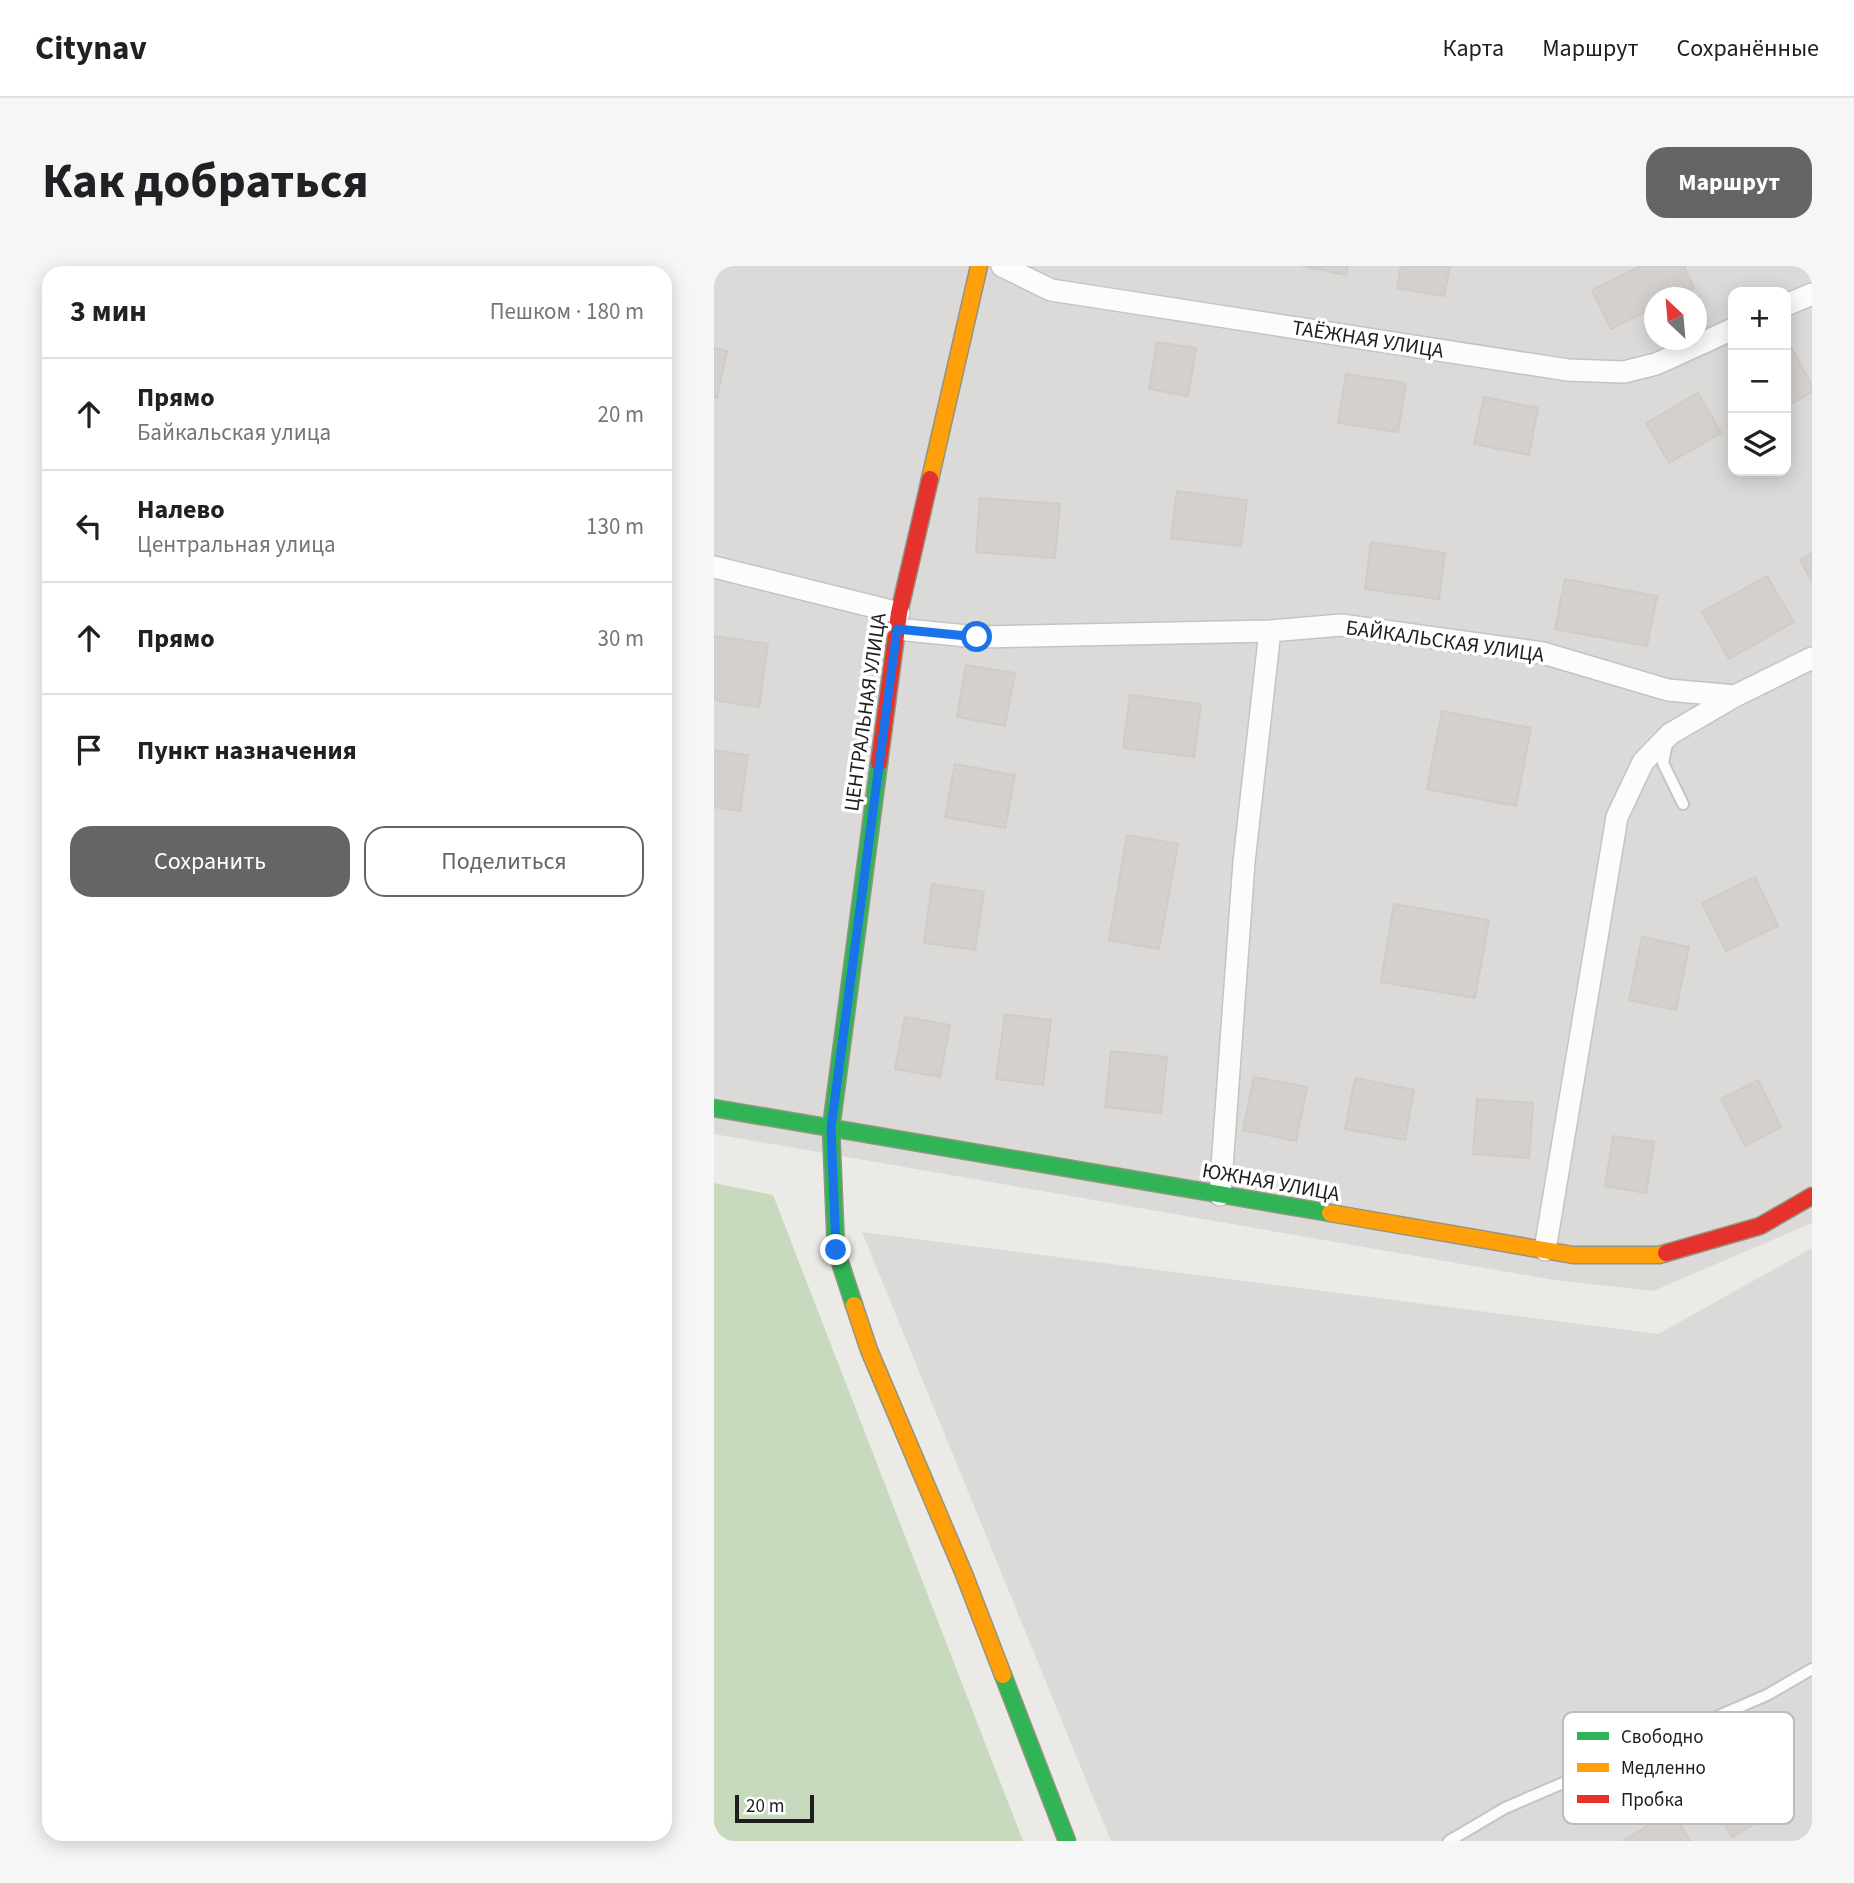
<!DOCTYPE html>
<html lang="ru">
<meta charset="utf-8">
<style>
body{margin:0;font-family:"Source Sans 3",sans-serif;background:#f6f6f6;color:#202124}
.controls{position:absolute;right:21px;top:21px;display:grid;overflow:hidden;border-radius:14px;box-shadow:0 4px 18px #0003}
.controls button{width:63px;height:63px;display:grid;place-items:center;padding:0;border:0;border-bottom:2px solid #e0e0e0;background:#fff;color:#202124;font:35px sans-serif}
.compass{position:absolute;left:930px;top:21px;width:63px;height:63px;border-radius:50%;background:#fff;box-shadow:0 4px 18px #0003;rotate:334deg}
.scale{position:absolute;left:21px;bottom:18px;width:79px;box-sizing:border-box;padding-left:7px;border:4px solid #1e1e1e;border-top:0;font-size:19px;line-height:24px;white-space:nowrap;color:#1e1e1e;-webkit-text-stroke:5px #fff;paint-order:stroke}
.stop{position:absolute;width:21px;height:21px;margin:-16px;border:5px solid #1a73e8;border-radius:50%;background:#fff}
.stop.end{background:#1a73e8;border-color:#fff;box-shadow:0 2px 7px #0008}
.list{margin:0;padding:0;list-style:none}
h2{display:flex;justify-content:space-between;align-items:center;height:91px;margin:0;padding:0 28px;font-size:30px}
h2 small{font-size:23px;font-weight:400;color:#757577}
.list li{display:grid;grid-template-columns:46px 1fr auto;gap:21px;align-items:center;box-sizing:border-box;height:112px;padding:0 28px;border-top:2px solid #e0e0e0}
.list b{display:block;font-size:26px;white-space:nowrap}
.list p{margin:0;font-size:23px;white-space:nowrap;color:#757577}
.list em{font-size:23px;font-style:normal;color:#757577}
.actions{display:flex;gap:14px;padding:21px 28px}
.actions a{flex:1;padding:16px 0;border:2px solid #666564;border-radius:21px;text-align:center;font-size:24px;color:#666564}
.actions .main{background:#666564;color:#fff}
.icon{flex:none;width:38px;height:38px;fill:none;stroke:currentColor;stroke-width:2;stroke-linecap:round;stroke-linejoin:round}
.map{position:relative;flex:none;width:1098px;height:1575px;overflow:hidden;border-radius:21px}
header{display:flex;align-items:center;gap:42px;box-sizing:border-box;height:98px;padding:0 35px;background:#fff;border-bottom:2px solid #e0e0e0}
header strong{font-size:33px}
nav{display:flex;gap:38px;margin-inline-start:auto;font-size:24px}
.intro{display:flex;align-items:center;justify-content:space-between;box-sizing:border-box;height:168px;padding:0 42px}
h1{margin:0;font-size:49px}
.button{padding:18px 32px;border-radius:21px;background:#666564;color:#fff;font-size:24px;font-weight:700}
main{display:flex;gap:42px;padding:0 42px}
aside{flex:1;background:#fff;border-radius:21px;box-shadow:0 4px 18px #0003}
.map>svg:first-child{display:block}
</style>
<header>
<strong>Citynav</strong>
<nav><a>Карта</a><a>Маршрут</a><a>Сохранённые</a></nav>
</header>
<div class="intro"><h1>Как добраться</h1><a class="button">Маршрут</a></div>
<main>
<aside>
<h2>3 мин<small>Пешком · 180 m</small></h2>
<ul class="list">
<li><svg class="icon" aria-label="ahead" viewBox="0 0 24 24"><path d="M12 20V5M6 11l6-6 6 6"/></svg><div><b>Прямо</b><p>Байкальская улица</p></div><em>20 m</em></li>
<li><svg class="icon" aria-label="left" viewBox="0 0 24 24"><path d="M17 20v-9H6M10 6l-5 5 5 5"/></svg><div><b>Налево</b><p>Центральная улица</p></div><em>130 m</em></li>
<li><svg class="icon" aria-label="ahead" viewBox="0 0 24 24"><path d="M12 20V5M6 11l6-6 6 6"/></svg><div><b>Прямо</b></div><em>30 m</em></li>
<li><svg class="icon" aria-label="arrive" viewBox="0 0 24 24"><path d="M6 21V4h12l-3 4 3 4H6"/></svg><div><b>Пункт назначения</b></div></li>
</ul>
<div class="actions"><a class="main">Сохранить</a><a>Поделиться</a></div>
</aside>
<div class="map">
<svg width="1098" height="1575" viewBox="0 0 1098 1575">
<rect width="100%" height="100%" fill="#eceae7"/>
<path fill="#dbdad8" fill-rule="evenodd" d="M 0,0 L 1098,0 L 1098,957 L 939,1025 L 840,1014 L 0,868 ZM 1019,26 L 1072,26 L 1072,205 L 1019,205 ZM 940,32 L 982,32 L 982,74 L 940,74 Z
M 148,966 L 944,1068 L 1098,982 L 1098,1575 L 397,1575 Z"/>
<path fill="#c7dabd" d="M 0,917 L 59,929 L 309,1575 L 0,1575 Z"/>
<path fill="#d3d0ce" stroke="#cfccc8" stroke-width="2" d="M 588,0 L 634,0 L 632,9 Z
M 687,0 L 736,0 L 730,30 L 683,22 Z
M 927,0 L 970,0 L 980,22 L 961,32 L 940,32 L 940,42 L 897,63 L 878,24 Z
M 443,76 L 482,82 L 474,130 L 435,123 Z
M 1077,81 L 1098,119 L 1098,126 L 1072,141 L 1072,84 Z
M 0,82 L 13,85 L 3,132 L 0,131 Z
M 632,108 L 692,117 L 684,166 L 624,157 Z
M 984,127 L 1007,167 L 955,197 L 932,157 Z
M 770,131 L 824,142 L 815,189 L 760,178 Z
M 463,225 L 533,234 L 527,280 L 457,272 Z
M 266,232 L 346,238 L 341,292 L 262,286 Z
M 657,276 L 731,287 L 725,333 L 651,323 Z
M 1098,287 L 1098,315 L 1086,294 Z
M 1053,310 L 1080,356 L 1015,393 L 988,346 Z
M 851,313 L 943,330 L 933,380 L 841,363 Z
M 0,370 L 54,378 L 45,441 L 0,434 Z
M 252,399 L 301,407 L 291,460 L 243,451 Z
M 416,429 L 487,438 L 480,491 L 409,482 Z
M 728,445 L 817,462 L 802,540 L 713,523 Z
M 0,484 L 34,489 L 26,545 L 0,541 Z
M 241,498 L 301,509 L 291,562 L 231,551 Z
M 413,569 L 464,578 L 445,683 L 395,674 Z
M 1041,611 L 1064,660 L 1012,685 L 988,637 Z
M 218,618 L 270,626 L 261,684 L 210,677 Z
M 680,638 L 775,654 L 761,732 L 667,716 Z
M 928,671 L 975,681 L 962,744 L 915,734 Z
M 291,748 L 337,754 L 329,819 L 282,813 Z
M 191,751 L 236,759 L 226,811 L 181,803 Z
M 397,785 L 453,791 L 447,847 L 391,841 Z
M 540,811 L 593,821 L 582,875 L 529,864 Z
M 641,812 L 700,824 L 691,874 L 631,863 Z
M 1044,814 L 1067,861 L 1031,880 L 1007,833 Z
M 763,833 L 819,837 L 815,892 L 759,888 Z
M 899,870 L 940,876 L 932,927 L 891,920 Z
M 1049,1499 L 1073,1538 L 1018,1571 L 995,1532 Z
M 958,1545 L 976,1575 L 909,1575 Z"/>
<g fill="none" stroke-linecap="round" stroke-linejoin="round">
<defs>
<path id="lane" d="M 953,477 L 949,497 L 969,538
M 735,1575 L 791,1542 L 1053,1429 L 1098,1403"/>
<path id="street" d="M 288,0 L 337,24 L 854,104 L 910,106 L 942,98 L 1019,63
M 1072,39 L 1098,28
M 0,301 L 185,347
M 183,363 L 263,371 L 556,365 L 627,359 L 829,387 L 954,424 L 1021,430 L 1098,392
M 506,929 L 530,596 L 556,365
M 831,984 L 903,551 L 929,496 L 956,468 L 1021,430"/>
<path id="fast" d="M 0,842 L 616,947
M 140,1039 L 122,984 L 117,862 L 165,497
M 289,1409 L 353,1575"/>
<path id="slow" d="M 216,213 L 265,0
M 616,947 L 859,989 L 945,989 L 952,987
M 140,1039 L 155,1084 L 250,1308 L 289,1409"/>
<path id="jam" d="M 165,497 L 185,347 L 216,213
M 952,987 L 1046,960 L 1098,930"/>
</defs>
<use href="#lane" stroke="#c5c4c3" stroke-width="14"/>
<use href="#street" stroke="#c5c4c3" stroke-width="24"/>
<use href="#fast" stroke="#93957f" stroke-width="19"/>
<use href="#slow" stroke="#93957f" stroke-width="19"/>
<use href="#jam" stroke="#93957f" stroke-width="19"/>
<use href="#lane" stroke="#fcfcfb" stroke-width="10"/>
<use href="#street" stroke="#fcfcfb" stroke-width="21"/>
<use href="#fast" stroke="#30b455" stroke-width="16"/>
<use href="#slow" stroke="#ff9f0a" stroke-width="16"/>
<use href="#jam" stroke="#e5322d" stroke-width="16"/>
</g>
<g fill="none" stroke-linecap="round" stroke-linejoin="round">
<path stroke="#1a73e8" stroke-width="9" d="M 122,984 L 117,862 L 183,363 L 263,371"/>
</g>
<g text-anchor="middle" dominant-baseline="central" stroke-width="7" stroke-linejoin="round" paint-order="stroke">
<g font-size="21" fill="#1e1e1e" stroke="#fff">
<text transform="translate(654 73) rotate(9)">ТАЁЖНАЯ УЛИЦА</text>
<text transform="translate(731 375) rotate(8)">БАЙКАЛЬСКАЯ УЛИЦА</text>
<text transform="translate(151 446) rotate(-82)">ЦЕНТРАЛЬНАЯ УЛИЦА</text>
<text transform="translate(557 916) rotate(10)">ЮЖНАЯ УЛИЦА</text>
</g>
</g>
<rect x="849" y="1446" width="231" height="112" rx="10" fill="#fff" stroke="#bcbcbc" stroke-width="2"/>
<rect x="863" y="1466" width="32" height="8" fill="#30b455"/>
<rect x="863" y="1497" width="32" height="9" fill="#ff9f0a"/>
<rect x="863" y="1529" width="32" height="8" fill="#e5322d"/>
<g font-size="19" fill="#1e1e1e">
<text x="907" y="1477">Свободно</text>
<text x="907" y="1508">Медленно</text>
<text x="907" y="1540">Пробка</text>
</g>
</svg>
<div class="controls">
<button>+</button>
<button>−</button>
<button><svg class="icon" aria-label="layers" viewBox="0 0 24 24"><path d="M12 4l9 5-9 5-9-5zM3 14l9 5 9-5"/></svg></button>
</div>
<svg class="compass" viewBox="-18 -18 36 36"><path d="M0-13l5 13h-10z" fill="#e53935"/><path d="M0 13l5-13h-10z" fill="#757577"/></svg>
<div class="scale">20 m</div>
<div class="stop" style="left:263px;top:371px"></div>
<div class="stop end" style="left:122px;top:984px"></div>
</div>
</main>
